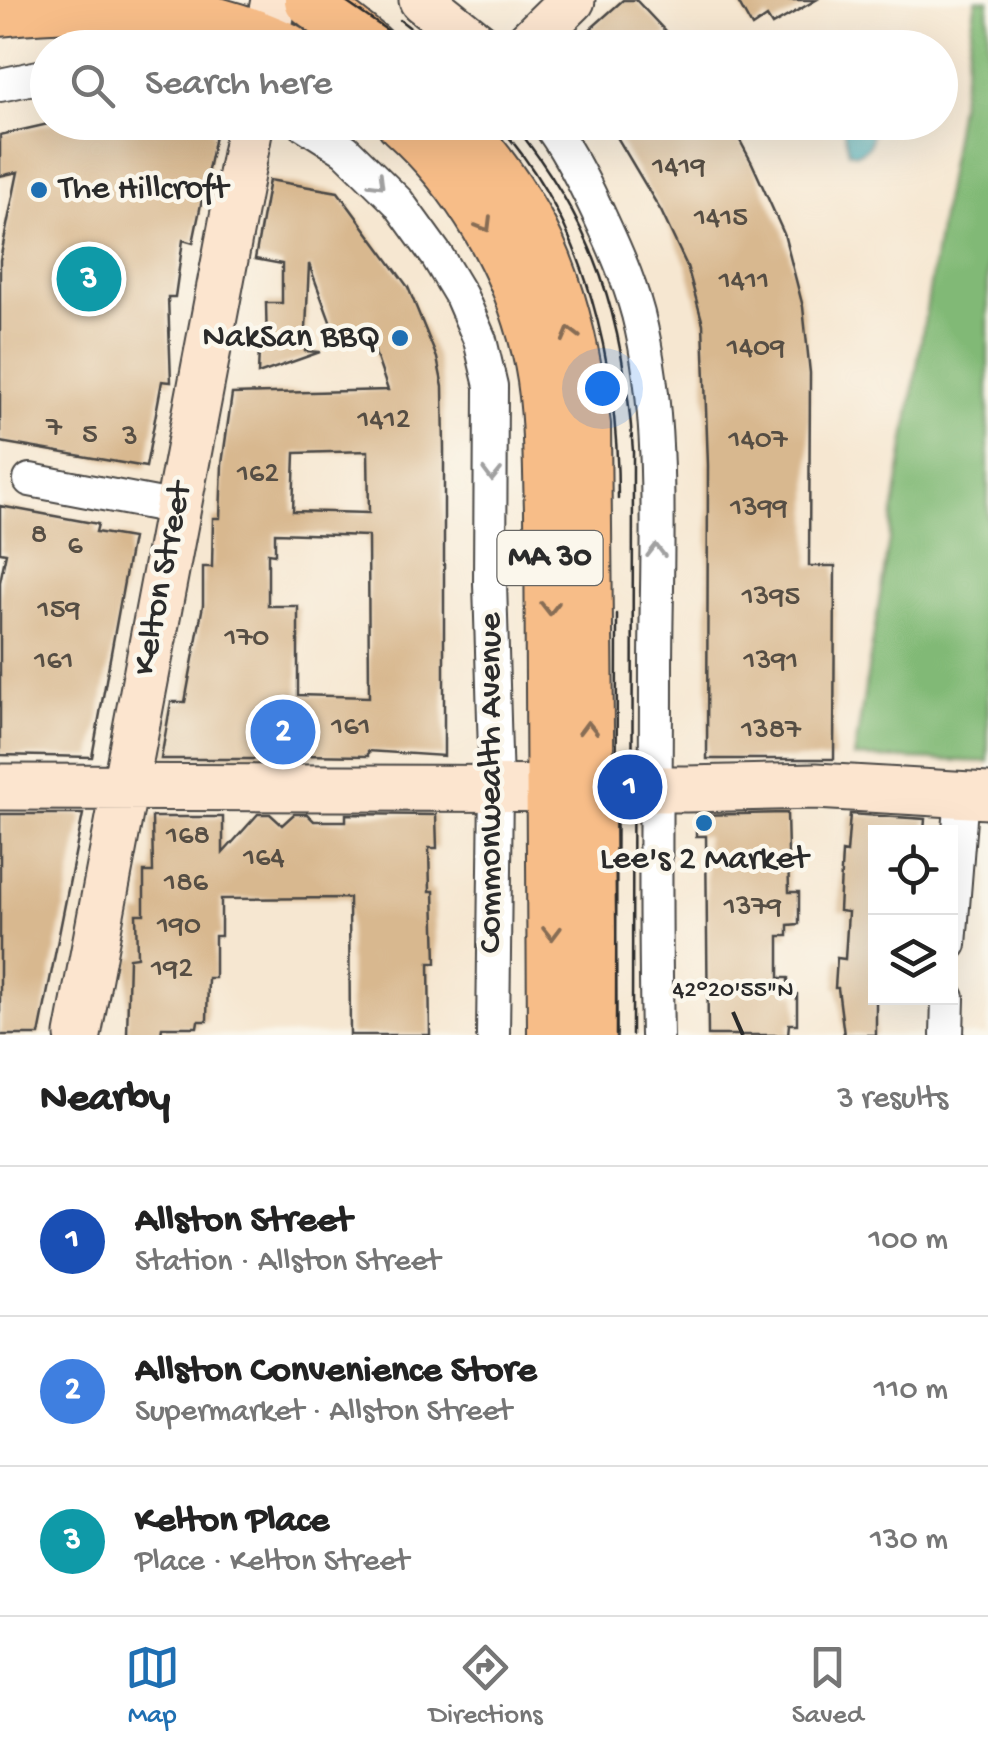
<!DOCTYPE html>
<meta charset="utf-8">
<style>
body{margin:0;font-family:"Gochi Hand",sans-serif;background:#f6f6f6;color:#222}
.controls{position:absolute;right:30px;bottom:30px;display:grid;overflow:hidden;border-radius:0px;box-shadow:0 10px 40px #0002}
.controls button{width:90px;height:90px;display:grid;place-items:center;padding:0;border:0;border-bottom:2px solid #e0e0e0;background:#fff;color:#222;font:50px sans-serif}
.you{position:absolute;left:602px;top:388px;width:35px;height:35px;margin:-25px;border:8px solid #fff;border-radius:50%;background:#1a73e8;box-shadow:0 0 0 15px #1a73e833}
.badge{display:grid;place-items:center;width:65px;height:65px;border-radius:50%;background:#1f6fb2;color:#fff;font-size:32px;font-weight:700}
.pin{position:absolute;translate:-50% -50%;border:5px solid #fff;box-shadow:0 2px 10px #0006}
.list{margin:0;padding:0;list-style:none}
h2{display:flex;justify-content:space-between;align-items:center;height:130px;margin:0;padding:0 40px;font-size:42px}
h2 small{font-size:32px;font-weight:400;color:#767676}
.list li{display:grid;grid-template-columns:65px 1fr auto;gap:30px;align-items:center;box-sizing:border-box;height:150px;padding:0 40px;border-top:2px solid #e0e0e0}
.list b{display:block;font-size:38px;white-space:nowrap}
.list p{margin:0;font-size:32px;white-space:nowrap;color:#767676}
.list em{font-size:32px;font-style:normal;color:#767676}
.icon{flex:none;width:55px;height:55px;fill:none;stroke:currentColor;stroke-width:2;stroke-linecap:round;stroke-linejoin:round}
.map{position:relative;flex:none;width:988px;height:1035px;overflow:hidden}
.search{position:absolute;background:#fff;box-shadow:0 10px 40px #0002;left:30px;right:30px;top:30px;height:110px;display:flex;align-items:center;gap:25px;box-sizing:border-box;padding:0 35px;border-radius:55px;color:#767676;font-size:38px}
.sheet{height:580px;background:#fff}
nav{display:flex;justify-content:space-around;align-items:center;box-sizing:border-box;height:140px;border-top:2px solid #e0e0e0;background:#fff;font-size:28px;color:#767676}
nav a{display:grid;justify-items:center;gap:5px}
nav .on{color:#1f6fb2}
.map>svg:first-child{display:block}
</style>
<div class="map">
<svg width="988" height="1035" viewBox="0 0 988 1035">
<rect width="100%" height="100%" fill="#fbf7ec"/>
<filter id="ink" filterUnits="userSpaceOnUse"><feTurbulence type="fractalNoise" baseFrequency=".01" numOctaves="2"/><feDisplacementMap in="SourceGraphic" scale="20" xChannelSelector="R" yChannelSelector="G"/><feConvolveMatrix kernelMatrix="1 2 1 2 8 2 1 2 1" color-interpolation-filters="sRGB"/></filter>
<filter id="wash" filterUnits="userSpaceOnUse"><feTurbulence type="fractalNoise" baseFrequency=".0048" numOctaves="4" result="noise"/><feDisplacementMap in="SourceGraphic" scale="40" xChannelSelector="R" yChannelSelector="G"/><feGaussianBlur stdDeviation="2.25" result="paint"/><feColorMatrix in="noise" values="0 0 0 0 0 0 0 0 0 0 0 0 0 0 0 0 0 1.4 0 .05"/><feComposite in="paint" operator="in"/></filter>
<g filter="url(#wash)">
<rect width="100%" height="100%" fill="#f6e7d1"/>
<path fill="#81b976" stroke="#567250" stroke-width="2.5" d="M 976,0 L 988,0 L 988,762 L 854,757 Z"/>
<path fill="#3eaeba" stroke="#346c72" stroke-width="2.5" d="M 842,123 L 872,123 C 870,139 875,147 856,154 L 849,152 Z"/>
<g id="blocks">
<path fill="#d8b88f" fill-rule="evenodd" d="M 623,0 L 636,0 L 668,34 L 653,48 L 569,48 Z
M 737,0 L 816,0 L 772,25 L 767,17 L 752,27 Z
M 57,122 L 195,122 L 210,126 L 215,136 L 193,243 L 183,240 L 175,297 L 168,297 L 171,382 L 162,381 L 146,467 L 0,442 L 0,260 L 18,172 L 0,176 L 0,135 Z
M 608,122 L 730,122 L 752,163 L 784,234 L 803,307 L 810,373 L 809,566 L 835,566 L 834,759 L 707,759 L 708,465 L 703,324 L 687,266 L 661,211 Z
M 269,180 L 338,192 L 408,287 L 437,358 L 443,387 L 444,450 L 444,756 L 368,751 L 368,756 L 298,755 L 297,759 L 161,759 L 171,702 L 185,702 L 203,605 L 203,567 L 212,567 L 213,518 L 220,518 L 222,464 L 232,394 L 388,390 L 369,335 L 339,346 L 309,264 L 305,351 L 320,352 L 258,374 L 259,349 L 267,349 L 266,303 L 282,303 L 282,264 L 255,259 ZM 368,451 L 369,513 L 293,511 L 295,453 ZM 275,533 L 368,536 L 369,697 L 298,695 L 298,606 L 268,606 L 268,553 L 275,554 Z
M 0,506 L 98,524 L 96,532 L 132,538 L 92,757 L 0,755 L 0,582 L 6,553 L 0,552 Z
M 787,813 L 789,892 L 799,892 L 799,924 L 788,925 L 788,936 L 779,936 L 779,978 L 788,978 L 788,993 L 797,994 L 797,1024 L 789,1024 L 788,1035 L 708,1035 L 706,836 L 696,836 L 696,815 Z
M 0,814 L 83,814 L 39,1035 L 0,1035 Z
M 258,814 L 270,814 L 282,825 L 294,814 L 307,814 L 314,821 L 346,821 L 346,814 L 436,815 L 437,848 L 429,848 L 430,891 L 434,891 L 436,963 L 429,963 L 430,1035 L 350,1035 L 349,898 L 221,899 L 221,936 L 215,936 L 215,978 L 208,978 L 207,1021 L 198,1021 L 197,1027 L 162,1027 L 161,1035 L 127,1035 L 129,958 L 137,957 L 136,914 L 144,914 L 144,872 L 153,872 L 152,817 L 223,817 L 223,853 Z
M 850,814 L 925,819 L 924,832 L 876,832 L 876,1035 L 844,1035 L 838,988 L 835,988 L 837,958 L 845,959 L 848,912 L 839,911 L 842,852 L 847,853 Z"/>
</g>
</g>
<g filter="url(#ink)">
<use href="#blocks" fill-opacity="0" stroke="#494744" stroke-width="2.5"/>
<g fill="none" stroke-linecap="round" stroke-linejoin="round">
<defs>
<path id="street" d="M 0,85 L 48,75
M 301,122 L 345,150 L 398,202 L 437,256 L 461,296 L 480,340 L 491,386 L 490,583 L 496,787 L 493,1035
M 547,122 C 567,148 582,178 596,208 C 612,242 628,277 638,314 C 666,422 656,558 656,670 C 656,792 654,913 657,1035
M 30,480 L 177,508
M 950,944 L 962,794
M 947,1035 L 948,998"/>
<path id="secondary" d="M 422,0 L 482,48
M 265,48 L 274,0
M 523,48 L 572,0
M 0,787 L 686,789 L 816,786 L 988,796
M 78,1035 L 251,122"/>
<path id="primary" d="M 310,0 L 371,48
M 0,11 C 97,0 196,6 286,48
M 402,122 C 468,181 517,264 537,349 C 550,401 548,457 550,510 L 553,1035
M 454,122 C 543,219 567,297 585,425 L 591,1035"/>
</defs>
<use href="#street" stroke="#494744" stroke-width="36"/>
<use href="#secondary" stroke="#494744" stroke-width="49"/>
<use href="#primary" stroke="#494744" stroke-width="54"/>
<use href="#street" stroke="#fff" stroke-width="32"/>
<use href="#secondary" stroke="#fce5cf" stroke-width="45"/>
<use href="#primary" stroke="#f7bd88" stroke-width="50"/>
<path stroke="#2b2b2b" stroke-width="2.5" d="M 343,0 L 413,48
M 400,20 L 436,48
M 496,122 C 588,225 618,364 618,499
M 512,122 C 596,226 624,319 633,451 L 632,1035
M 616,1035 L 617,614"/>
</g>
<defs><path id="oneway-chevron" d="M-2-3.5L2.5 0L-2 3.5" fill="none" stroke-width="1.6" stroke-linecap="round" stroke-linejoin="round" transform="scale(2.5)"/></defs>
<g stroke="#a0a0a0">
<use href="#oneway-chevron" transform="translate(378 182) rotate(45)"/>
<use href="#oneway-chevron" transform="translate(492 474) rotate(91)"/>
<use href="#oneway-chevron" transform="translate(656 551) rotate(-90)"/>
</g>
<g stroke="#876d55">
<use href="#oneway-chevron" transform="translate(485 225) rotate(59)"/>
<use href="#oneway-chevron" transform="translate(570 334) rotate(-105)"/>
<use href="#oneway-chevron" transform="translate(550 608) rotate(90)"/>
<use href="#oneway-chevron" transform="translate(588 728) rotate(-91)"/>
<use href="#oneway-chevron" transform="translate(552 933) rotate(89)"/>
</g>
</g>
<path fill="none" stroke="#2b2b2b" stroke-width="4" d="M 733,1012 L 743,1035"/>
<g fill="#1f6fb2" stroke="#fbf7ec" stroke-width="4">
<circle cx="39" cy="190" r="10"/>
<circle cx="400" cy="338" r="10"/>
<circle cx="704" cy="823" r="10"/>
</g>
<g text-anchor="middle" dominant-baseline="central" stroke-width="9" stroke-linejoin="round" paint-order="stroke">
<g font-size="30" fill="#564e44">
<text x="679" y="168">1419</text>
<text x="721" y="219">1415</text>
<text x="744" y="282">1411</text>
<text x="756" y="349">1409</text>
<text x="384" y="421">1412</text>
<text x="54" y="429">7</text>
<text x="90" y="436">5</text>
<text x="130" y="438">3</text>
<text x="758" y="441">1407</text>
<text x="258" y="475">162</text>
<text x="759" y="509">1399</text>
<text x="39" y="536">8</text>
<text x="75" y="547">6</text>
<text x="771" y="598">1395</text>
<text x="59" y="611">159</text>
<text x="247" y="639">170</text>
<text x="54" y="662">161</text>
<text x="771" y="662">1391</text>
<text x="351" y="728">161</text>
<text x="771" y="731">1387</text>
<text x="188" y="837">168</text>
<text x="264" y="859">164</text>
<text x="186" y="884">186</text>
<text x="753" y="908">1379</text>
<text x="179" y="927">190</text>
<text x="172" y="970">192</text>
</g>
<rect fill="#fbf7ec" stroke="#696865" stroke-width="2.5" x="497.5" y="531" width="105" height="54" rx="8"/>
<g font-size="32" font-weight="bold" fill="#2b2b2b">
<text x="550" y="558">MA 30</text>
</g>
<g font-size="35" fill="#2b2b2b" stroke="#fbf7ec" text-anchor="start">
<text x="59" y="190">The Hillcroft</text>
<text x="380" y="338" text-anchor="end">NakSan BBQ</text>
<text x="704" y="860" text-anchor="middle">Lee's 2 Market</text>
</g>
<g font-size="35" fill="#2b2b2b" stroke="#fbf7ec">
<text transform="translate(164 579) rotate(-79)">Kelton Street</text>
<text transform="translate(492 783) rotate(-90)">Commonwealth Avenue</text>
</g>
</g>
<g font-size="25" text-anchor="middle" fill="#2b2b2b" stroke="#fbf7ec" stroke-width="9" stroke-linejoin="round" paint-order="stroke">
<text x="733" y="996">42°20'55"N</text>
</g>
</svg>
<div class="controls">
<button><svg class="icon" aria-label="locate" viewBox="0 0 24 24"><circle cx="12" cy="12" r="6"/><path d="M12 2v4M12 18v4M2 12h4M18 12h4"/></svg></button>
<button><svg class="icon" aria-label="layers" viewBox="0 0 24 24"><path d="M12 4l9 5-9 5-9-5zM3 14l9 5 9-5"/></svg></button>
</div>
<div class="you"></div>
<div class="pin badge" style="left:630px;top:787px;background:#1a4fb4">1</div>
<div class="pin badge" style="left:283px;top:732px;background:#3f7fe0">2</div>
<div class="pin badge" style="left:89px;top:279px;background:#0f9aa8">3</div>
<div class="search"><svg class="icon" aria-label="search" viewBox="0 0 24 24"><circle cx="10" cy="10" r="6"/><path d="M15 15l6 6"/></svg>Search here</div>
</div>
<section class="sheet">
<h2>Nearby<small>3 results</small></h2>
<ul class="list">
<li><span class="badge" style="background:#1a4fb4">1</span><div><b>Allston Street</b><p>Station · Allston Street</p></div><em>100 m</em></li>
<li><span class="badge" style="background:#3f7fe0">2</span><div><b>Allston Convenience Store</b><p>Supermarket · Allston Street</p></div><em>110 m</em></li>
<li><span class="badge" style="background:#0f9aa8">3</span><div><b>Kelton Place</b><p>Place · Kelton Street</p></div><em>130 m</em></li>
</ul>
</section>
<nav>
<a class="on"><svg class="icon" aria-label="map" viewBox="0 0 24 24"><path d="M3 6l6-2 6 2 6-2v14l-6 2-6-2-6 2zM9 4v14M15 6v14"/></svg>Map</a>
<a><svg class="icon" aria-label="directions" viewBox="0 0 24 24"><path d="M12 3l9 9-9 9-9-9zM9 14v-3h6M13 9l2 2-2 2"/></svg>Directions</a>
<a><svg class="icon" aria-label="saved" viewBox="0 0 24 24"><path d="M7 4h10v16l-5-4-5 4z"/></svg>Saved</a>
</nav>
